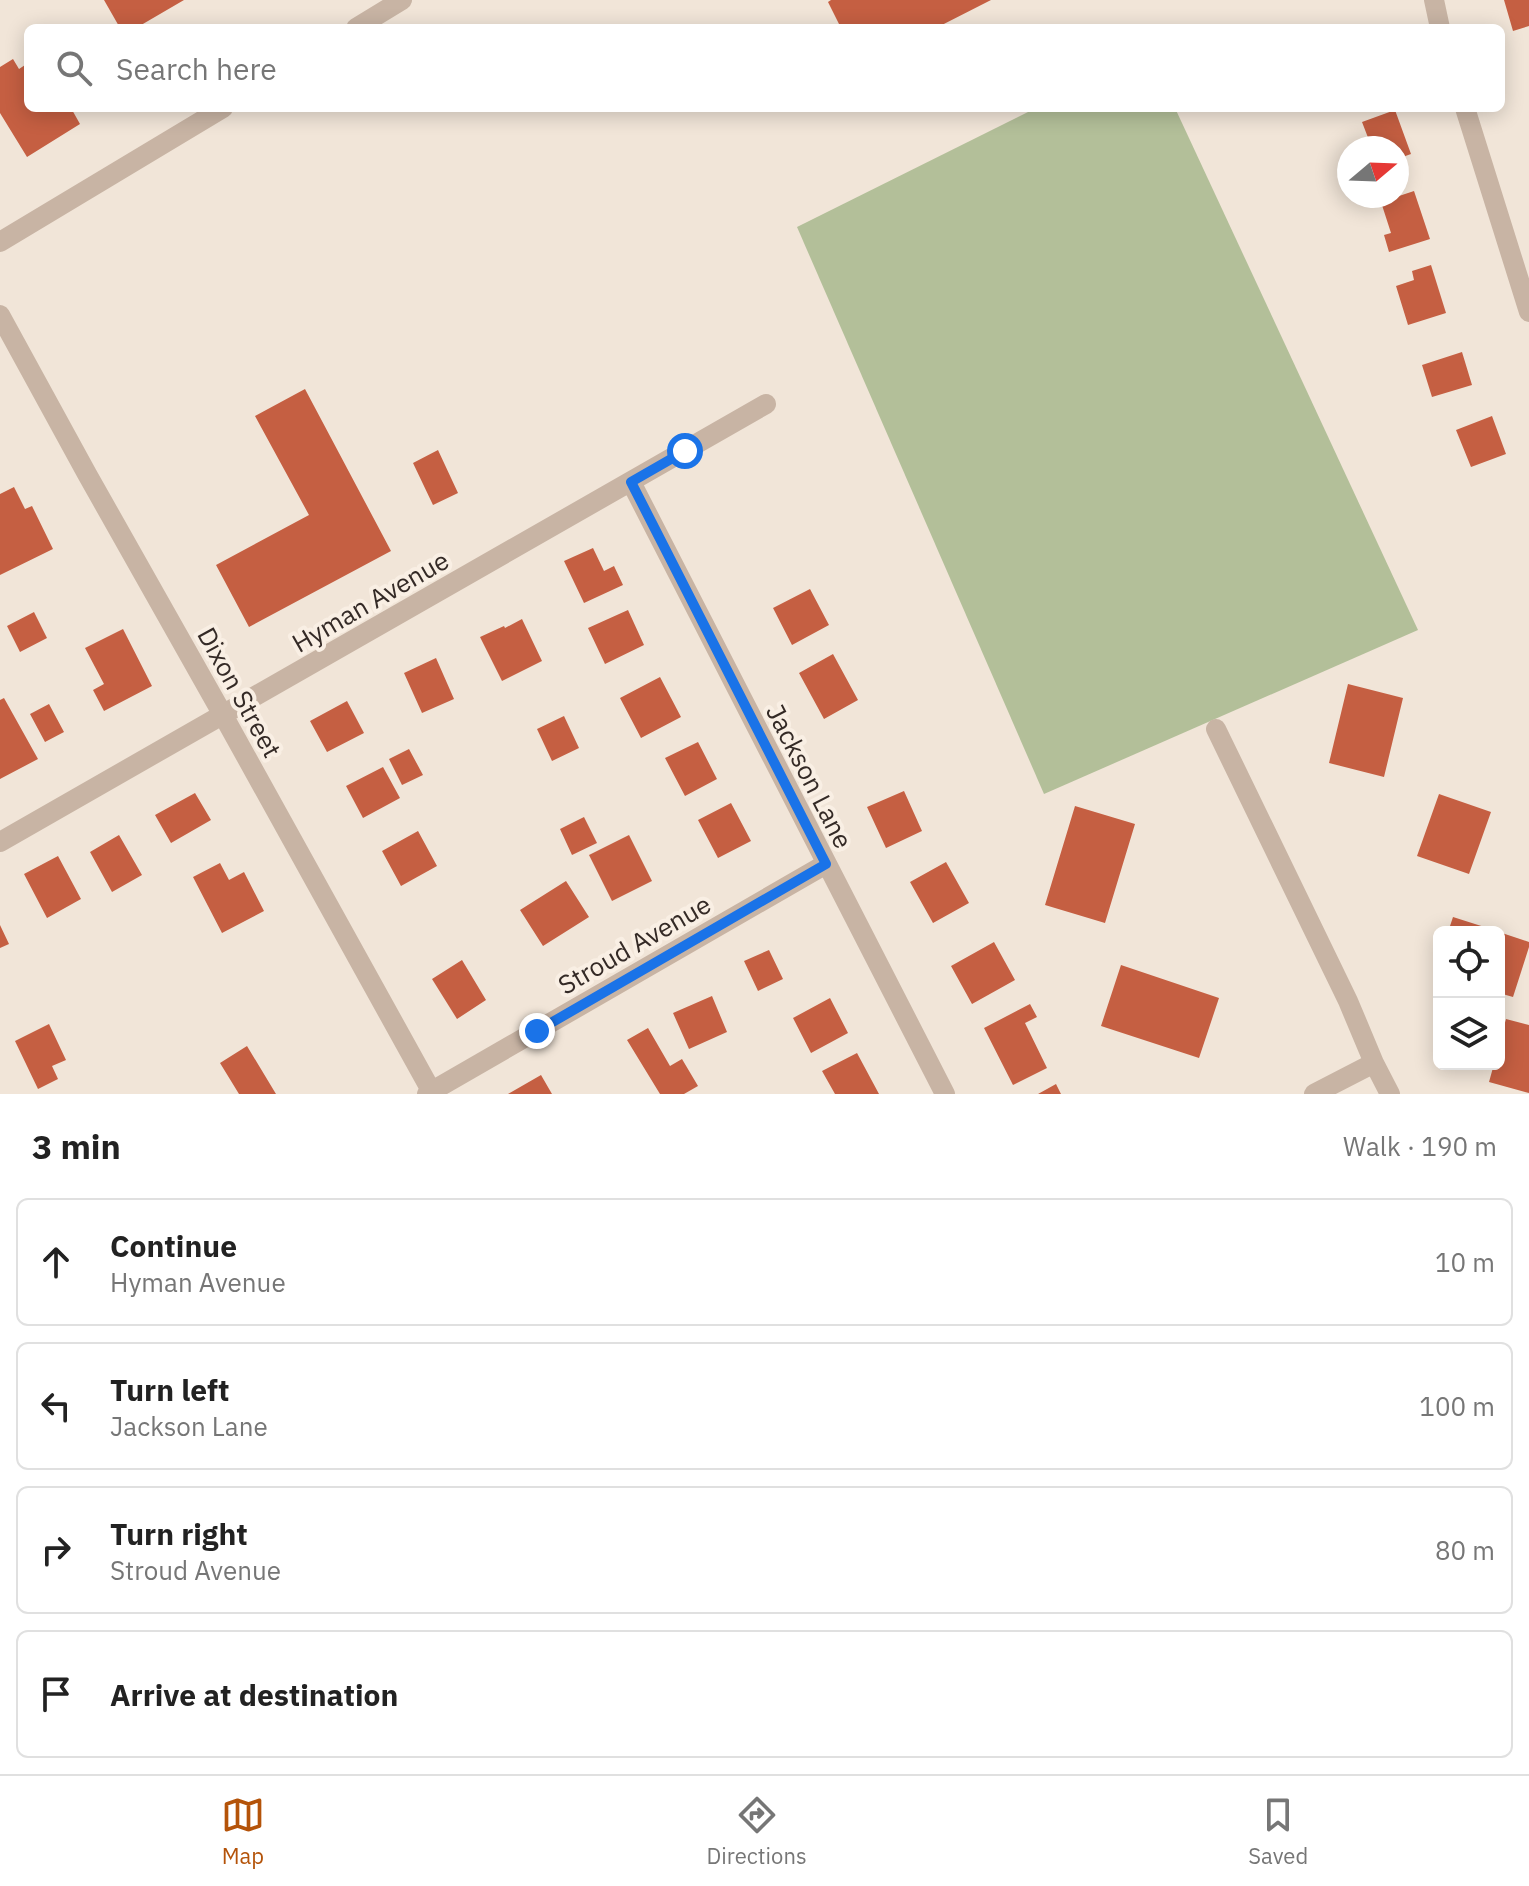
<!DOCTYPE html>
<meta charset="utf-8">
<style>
body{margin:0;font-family:"IBM Plex Sans",sans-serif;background:#f2f2f2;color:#222}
.controls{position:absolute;right:24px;bottom:24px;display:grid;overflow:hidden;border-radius:12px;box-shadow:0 4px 20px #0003}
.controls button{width:72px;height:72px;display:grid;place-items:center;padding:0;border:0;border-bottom:2px solid #e0e0e0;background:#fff;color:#222;font:40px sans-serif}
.compass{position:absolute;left:1337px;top:136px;width:72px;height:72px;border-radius:50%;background:#fff;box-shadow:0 4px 20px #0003;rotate:71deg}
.stop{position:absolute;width:24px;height:24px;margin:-18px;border:6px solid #1a73e8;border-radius:50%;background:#fff}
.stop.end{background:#1a73e8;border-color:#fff;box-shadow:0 2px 8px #0008}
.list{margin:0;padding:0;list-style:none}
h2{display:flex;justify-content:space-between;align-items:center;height:104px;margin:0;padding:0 32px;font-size:34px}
h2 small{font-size:26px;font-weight:400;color:#767676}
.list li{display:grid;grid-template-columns:52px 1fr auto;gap:24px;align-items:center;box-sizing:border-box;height:128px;margin:0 16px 16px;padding:0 16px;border:2px solid #e0e0e0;border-radius:12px}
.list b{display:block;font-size:30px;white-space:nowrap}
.list p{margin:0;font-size:26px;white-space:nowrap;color:#767676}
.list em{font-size:26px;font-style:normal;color:#767676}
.icon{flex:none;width:44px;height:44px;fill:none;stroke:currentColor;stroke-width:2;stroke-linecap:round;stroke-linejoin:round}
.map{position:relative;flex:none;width:1529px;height:1094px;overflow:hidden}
.search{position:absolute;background:#fff;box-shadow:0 4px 20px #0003;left:24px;right:24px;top:24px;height:88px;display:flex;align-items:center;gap:20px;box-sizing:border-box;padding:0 28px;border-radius:12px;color:#767676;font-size:30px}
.sheet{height:680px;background:#fff}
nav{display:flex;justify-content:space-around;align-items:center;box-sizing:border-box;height:112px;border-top:2px solid #e0e0e0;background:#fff;font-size:22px;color:#767676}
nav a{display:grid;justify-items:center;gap:4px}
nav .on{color:#b45309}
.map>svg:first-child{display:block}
</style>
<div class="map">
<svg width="1529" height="1094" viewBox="0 0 1529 1094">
<rect width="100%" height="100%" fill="#f1e5d8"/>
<path fill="#b3bf99" d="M 1036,108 L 1175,108 L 1418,630 L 1044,794 L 797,227 Z"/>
<path fill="#c55f42" d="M 104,0 L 184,0 L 136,28 L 120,28 Z
M 831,0 L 991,0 L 936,28 L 841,28 L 828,2 Z
M 1504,0 L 1529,0 L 1529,26 L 1513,31 Z
M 13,59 L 19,69 L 28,63 L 28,108 L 71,108 L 80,124 L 27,157 L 0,113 L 0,67 Z
M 1395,110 L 1411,154 L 1397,159 L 1397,148 L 1372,148 L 1362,122 Z
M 1414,191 L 1430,239 L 1389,252 L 1384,235 L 1391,233 L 1381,202 Z
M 1431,265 L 1446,313 L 1408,325 L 1396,286 L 1414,280 L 1412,271 Z
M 1462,352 L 1472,385 L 1432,397 L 1422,365 Z
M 305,389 L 391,551 L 249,627 L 216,565 L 309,515 L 255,416 Z
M 1492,416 L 1506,454 L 1471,467 L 1456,430 Z
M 438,450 L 458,493 L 433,505 L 413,463 Z
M 14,487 L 25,509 L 32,506 L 53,549 L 0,575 L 0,494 Z
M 593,548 L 604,571 L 614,566 L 623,585 L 584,603 L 564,561 Z
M 810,589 L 829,625 L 792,645 L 773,608 Z
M 628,610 L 644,645 L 605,664 L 588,628 Z
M 34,612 L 47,638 L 20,652 L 7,626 Z
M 522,619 L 542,661 L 502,681 L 480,637 L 504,626 L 505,628 Z
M 123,629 L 152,686 L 104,711 L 93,690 L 104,684 L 85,648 Z
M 833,654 L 858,700 L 824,719 L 799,673 Z
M 436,658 L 454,699 L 422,713 L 404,673 Z
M 660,677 L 681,717 L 641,738 L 620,698 Z
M 1348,684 L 1403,698 L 1384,777 L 1329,763 Z
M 4,698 L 38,759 L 0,779 L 0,700 Z
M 347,701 L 364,733 L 327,752 L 310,721 Z
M 49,704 L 64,732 L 45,742 L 30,714 Z
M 564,716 L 579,748 L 552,761 L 537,729 Z
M 698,742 L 717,779 L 685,796 L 665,758 Z
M 409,749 L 423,775 L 402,785 L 389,759 Z
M 383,767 L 400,798 L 363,818 L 346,786 Z
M 904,791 L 922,831 L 886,848 L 867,807 Z
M 195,793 L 211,820 L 171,843 L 155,815 Z
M 1439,794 L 1491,812 L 1469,874 L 1417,856 Z
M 731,803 L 751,841 L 718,858 L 698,820 Z
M 1075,806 L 1135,824 L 1105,923 L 1045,905 Z
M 584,817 L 597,843 L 572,855 L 560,829 Z
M 418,831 L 437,866 L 401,886 L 382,851 Z
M 119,835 L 142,875 L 112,892 L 90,852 Z
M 629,835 L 652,881 L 612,901 L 589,855 Z
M 58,856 L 81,899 L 47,918 L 24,874 Z
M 946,862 L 969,903 L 933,923 L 910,882 Z
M 220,863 L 229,880 L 244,872 L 264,911 L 222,933 L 193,877 Z
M 566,881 L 589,917 L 543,946 L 520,910 Z
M 1453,917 L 1497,931 L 1497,932 L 1448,932 Z
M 0,925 L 9,944 L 0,948 Z
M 1499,932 L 1529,942 L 1529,947 L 1513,997 L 1499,993 Z
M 994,942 L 1015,980 L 972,1004 L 951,966 Z
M 769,950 L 783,979 L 758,991 L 744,961 Z
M 462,960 L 486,1000 L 457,1019 L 432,979 Z
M 1121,965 L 1219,998 L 1199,1058 L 1101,1026 Z
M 712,996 L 727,1032 L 689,1049 L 673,1013 Z
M 830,998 L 848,1033 L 811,1053 L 793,1018 Z
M 1030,1004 L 1037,1017 L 1025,1023 L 1047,1068 L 1013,1085 L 984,1028 Z
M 1506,1019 L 1529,1025 L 1529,1093 L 1489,1082 L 1494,1064 L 1499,1064 L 1499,1044 Z
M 49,1024 L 66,1060 L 52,1066 L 58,1079 L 38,1089 L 15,1041 Z
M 648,1028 L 670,1066 L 682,1059 L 698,1086 L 684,1094 L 660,1094 L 627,1040 Z
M 247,1046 L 276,1094 L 239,1094 L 220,1063 Z
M 857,1053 L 879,1094 L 835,1094 L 822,1071 Z
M 541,1075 L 552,1094 L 508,1094 Z
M 1056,1084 L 1061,1094 L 1038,1094 Z"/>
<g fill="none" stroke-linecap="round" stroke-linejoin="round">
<path stroke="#c8b4a4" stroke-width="20" d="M 1434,0 L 1440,28
M 1465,108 L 1529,312
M 0,315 L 87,474 L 223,715 L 433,1094
M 631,482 L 945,1094
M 1216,729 L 1348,1001 L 1374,1063 L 1390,1094
M 0,842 L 766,404
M 427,1094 L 826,864
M 1314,1094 L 1374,1063"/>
<path stroke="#c8b4a4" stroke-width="20" d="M 356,28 L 402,0
M 0,242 L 223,108"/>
</g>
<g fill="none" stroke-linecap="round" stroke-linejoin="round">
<path stroke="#1a73e8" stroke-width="10" d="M 537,1031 L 826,864 L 631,482 L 685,451"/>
</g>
<g text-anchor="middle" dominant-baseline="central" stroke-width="8" stroke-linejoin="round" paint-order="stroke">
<g font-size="26" fill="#342a26" stroke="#f9efe4">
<text transform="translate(370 601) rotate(-30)">Hyman Avenue</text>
<text transform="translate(240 692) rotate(61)">Dixon Street</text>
<text transform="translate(810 776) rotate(63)">Jackson Lane</text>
<text transform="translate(634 944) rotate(-30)">Stroud Avenue</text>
</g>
</g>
</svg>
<div class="controls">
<button><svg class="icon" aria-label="locate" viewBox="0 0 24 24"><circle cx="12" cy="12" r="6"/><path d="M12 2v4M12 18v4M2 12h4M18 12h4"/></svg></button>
<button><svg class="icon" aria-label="layers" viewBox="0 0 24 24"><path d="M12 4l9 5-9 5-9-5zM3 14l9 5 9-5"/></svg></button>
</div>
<svg class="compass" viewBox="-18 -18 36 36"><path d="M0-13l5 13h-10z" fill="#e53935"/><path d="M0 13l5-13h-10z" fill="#767676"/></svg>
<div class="stop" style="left:685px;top:451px"></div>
<div class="stop end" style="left:537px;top:1031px"></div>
<div class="search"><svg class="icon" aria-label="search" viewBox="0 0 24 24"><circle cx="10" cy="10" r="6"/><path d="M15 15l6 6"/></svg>Search here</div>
</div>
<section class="sheet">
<h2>3 min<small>Walk · 190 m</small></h2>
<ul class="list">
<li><svg class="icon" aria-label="ahead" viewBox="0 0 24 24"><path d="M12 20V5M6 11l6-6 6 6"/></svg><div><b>Continue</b><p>Hyman Avenue</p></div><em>10 m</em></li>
<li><svg class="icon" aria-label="left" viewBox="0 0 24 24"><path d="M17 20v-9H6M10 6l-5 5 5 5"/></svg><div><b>Turn left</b><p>Jackson Lane</p></div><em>100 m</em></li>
<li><svg class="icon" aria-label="right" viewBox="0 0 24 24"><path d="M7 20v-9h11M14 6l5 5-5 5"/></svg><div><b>Turn right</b><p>Stroud Avenue</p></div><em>80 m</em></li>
<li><svg class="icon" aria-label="arrive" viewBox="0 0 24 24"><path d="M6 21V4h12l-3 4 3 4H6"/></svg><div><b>Arrive at destination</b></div></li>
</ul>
</section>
<nav>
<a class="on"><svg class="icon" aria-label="map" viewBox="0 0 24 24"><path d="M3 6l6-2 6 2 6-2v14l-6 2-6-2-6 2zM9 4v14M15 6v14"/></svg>Map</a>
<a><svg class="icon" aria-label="directions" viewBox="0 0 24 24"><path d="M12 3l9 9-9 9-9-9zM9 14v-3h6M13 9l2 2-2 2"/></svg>Directions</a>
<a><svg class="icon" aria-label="saved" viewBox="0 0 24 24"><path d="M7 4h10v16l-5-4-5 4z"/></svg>Saved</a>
</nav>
